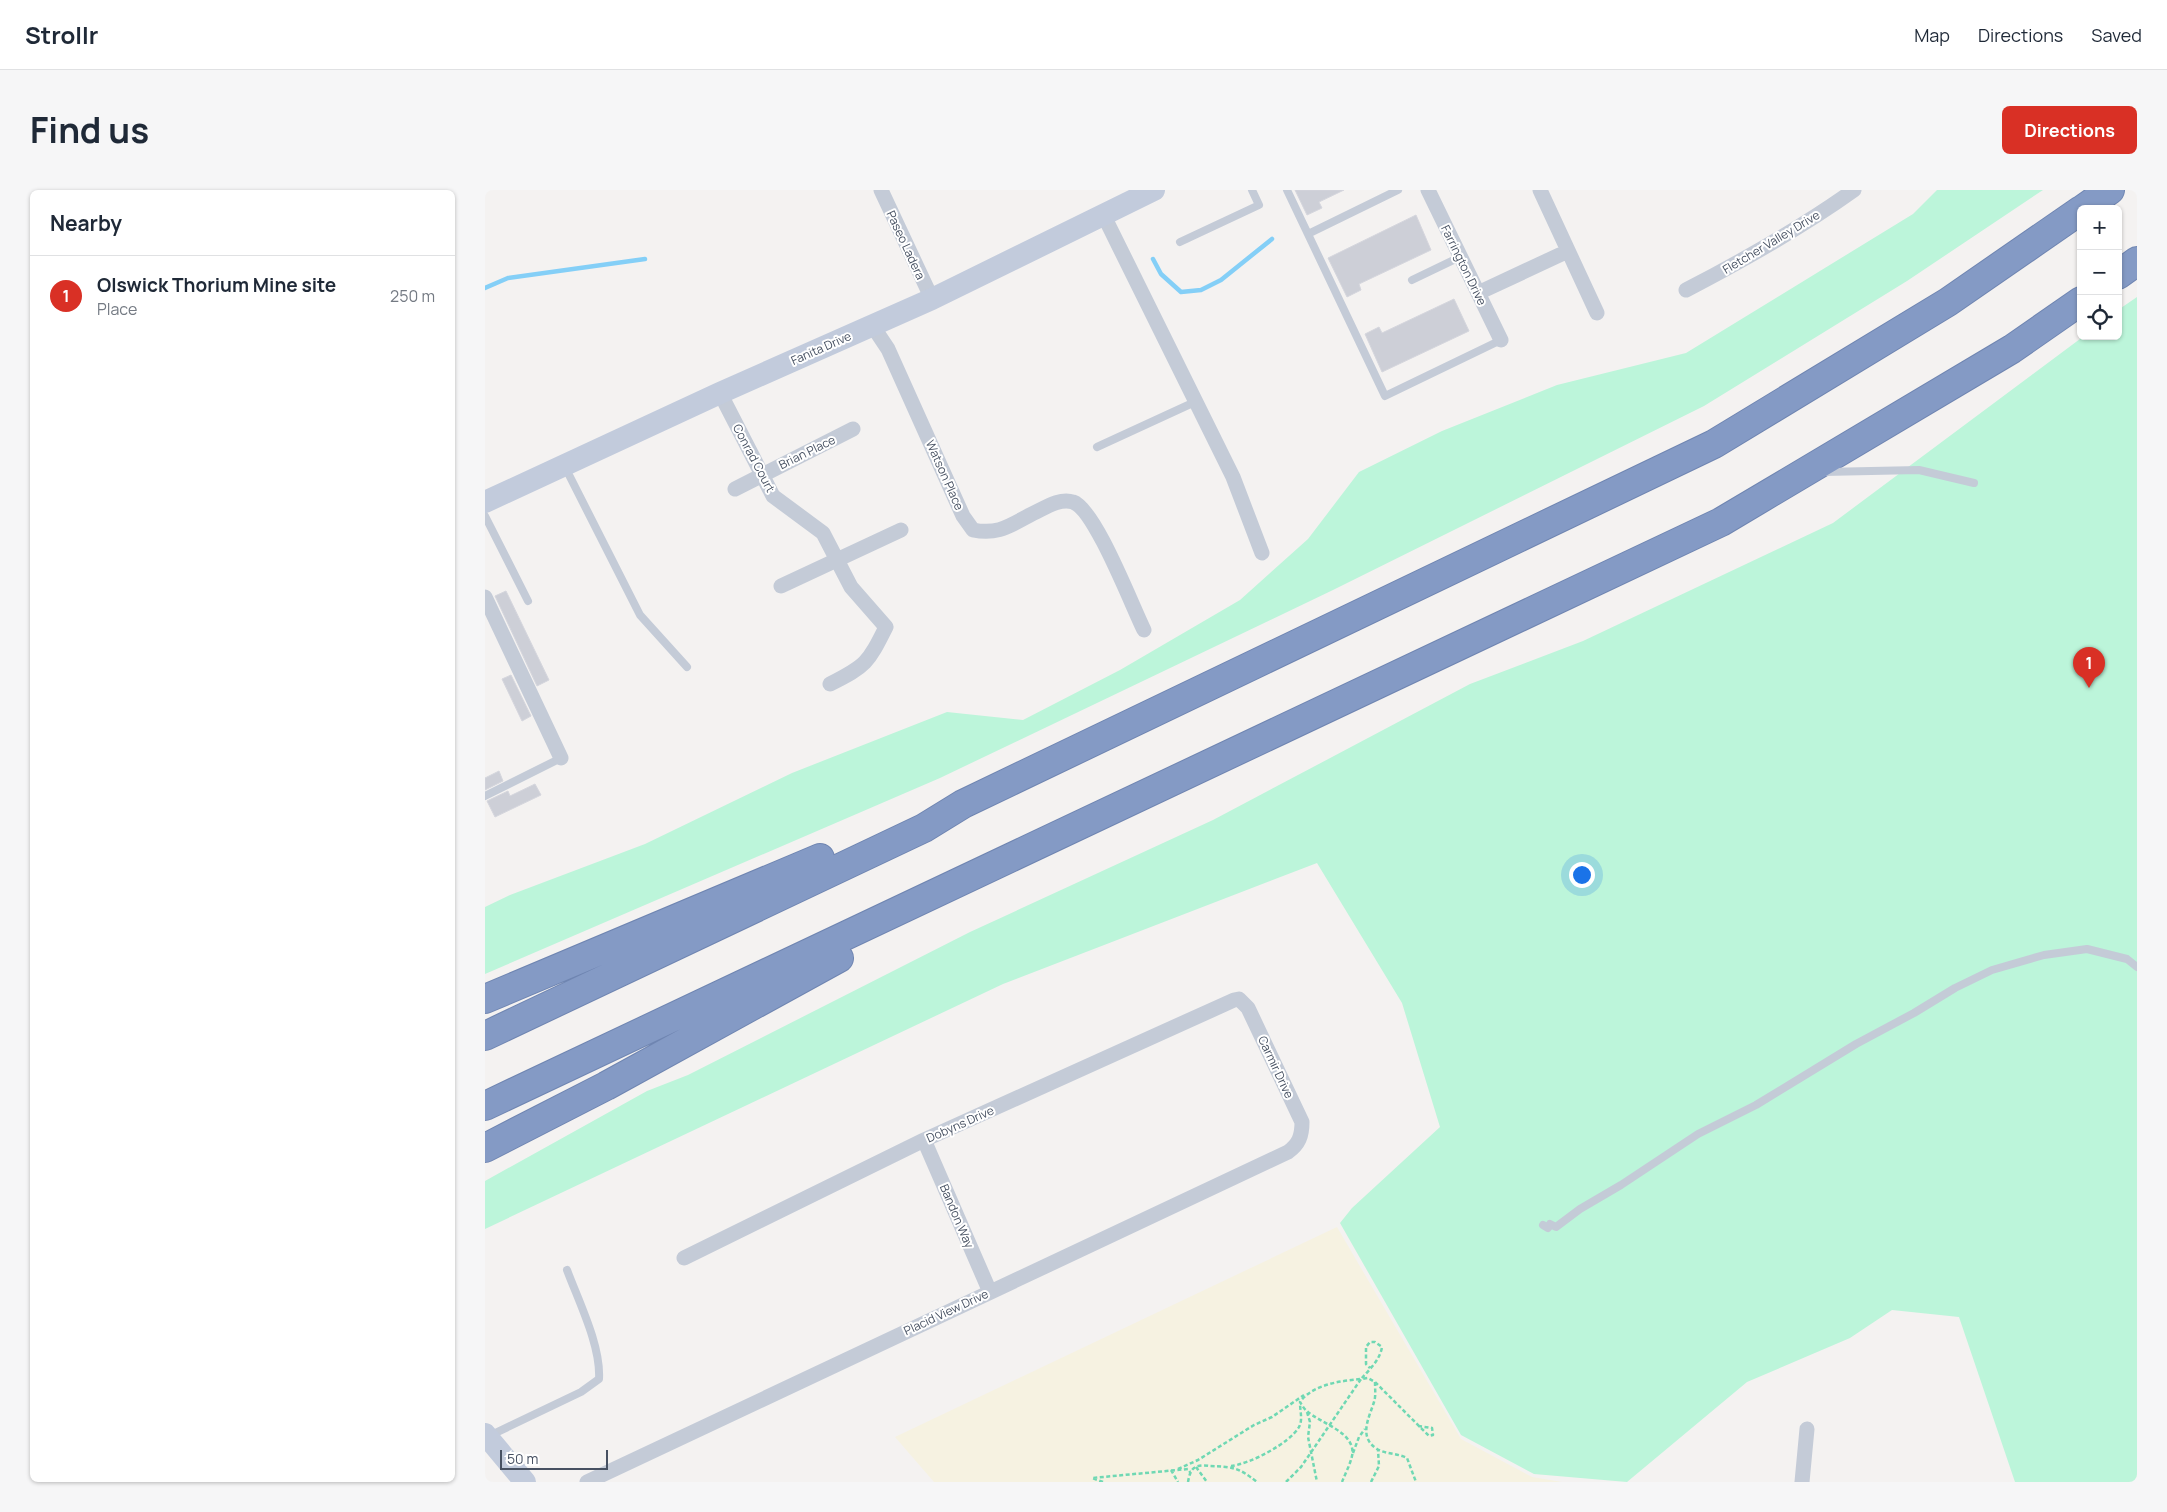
<!DOCTYPE html>
<meta charset="utf-8">
<style>
body{margin:0;font-family:Manrope,sans-serif;background:#f6f6f7;color:#1f2937}
.controls{position:absolute;right:15px;top:15px;display:grid;overflow:hidden;border-radius:8px;box-shadow:0 1px 4px #0004}
.controls button{width:45px;height:45px;display:grid;place-items:center;padding:0;border:0;border-bottom:1px solid #e0e1e3;background:#fff;color:#1f2937;font:25px sans-serif}
.scale{position:absolute;left:15px;bottom:12px;width:108px;box-sizing:border-box;padding-left:5px;border:2px solid #475162;border-top:0;font-size:14px;line-height:18px;white-space:nowrap;color:#475162;-webkit-text-stroke:4px #fff;paint-order:stroke}
.you{position:absolute;left:1096px;top:684px;width:18px;height:18px;margin:-12px;border:4px solid #fff;border-radius:50%;background:#1a73e8;box-shadow:0 0 0 8px #1a73e833}
.badge{display:grid;place-items:center;width:32px;height:32px;border-radius:50%;background:#d93025;color:#fff;font-size:16px;font-weight:700}
.pin{position:absolute;translate:-50% -41px;filter:drop-shadow(0 1px 2px #0008)}
.pin::after{content:'';position:absolute;top:26px;width:18px;height:15px;background:inherit;clip-path:polygon(0 0,100% 0,50% 100%)}
.list{margin:0;padding:0;list-style:none}
h2{display:flex;justify-content:space-between;align-items:center;height:65px;margin:0;padding:0 20px;font-size:21px}
h2 small{font-size:16px;font-weight:400;color:#747a83}
.list li{display:grid;grid-template-columns:32px 1fr auto;gap:15px;align-items:center;box-sizing:border-box;height:80px;padding:0 20px;border-top:1px solid #e0e1e3}
.list b{display:block;font-size:19px;white-space:nowrap}
.list p{margin:0;font-size:16px;white-space:nowrap;color:#747a83}
.list em{font-size:16px;font-style:normal;color:#747a83}
.icon{flex:none;width:28px;height:28px;fill:none;stroke:currentColor;stroke-width:2;stroke-linecap:round;stroke-linejoin:round}
.map{position:relative;flex:none;width:1652px;height:1292px;overflow:hidden;border-radius:8px}
header{display:flex;align-items:center;gap:30px;box-sizing:border-box;height:70px;padding:0 25px;background:#fff;border-bottom:1px solid #e0e1e3}
header strong{font-size:24px}
nav{display:flex;gap:28px;margin-inline-start:auto;font-size:18px}
.intro{display:flex;align-items:center;justify-content:space-between;box-sizing:border-box;height:120px;padding:0 30px}
h1{margin:0;font-size:35px}
.button{padding:12px 22px;border-radius:8px;background:#d93025;color:#fff;font-size:18px;font-weight:700}
main{display:flex;gap:30px;padding:0 30px}
aside{flex:1;background:#fff;border-radius:8px;box-shadow:0 1px 4px #0004}
.map>svg:first-child{display:block}
</style>
<header>
<strong>Strollr</strong>
<nav><a>Map</a><a>Directions</a><a>Saved</a></nav>
</header>
<div class="intro"><h1>Find us</h1><a class="button">Directions</a></div>
<main>
<aside>
<h2>Nearby<small></small></h2>
<ul class="list">
<li><span class="badge">1</span><div><b>Olswick Thorium Mine site</b><p>Place</p></div><em>250 m</em></li>
</ul>
</aside>
<div class="map">
<svg width="1652" height="1292" viewBox="0 0 1652 1292">
<rect width="100%" height="100%" fill="#f4f2f1"/>
<path fill="#bcf5da" d="M 1452,0 L 1558,0 L 1422,91 L 1219,216 L 848,400 L 455,588 L 0,784 L 0,717 L 25,705 L 160,654 L 307,583 L 462,522 L 538,530 L 635,480 L 755,410 L 823,349 L 874,282 L 957,241 L 1072,195 L 1201,163 L 1428,24 Z
M 1652,107 L 1652,1292 L 1530,1292 L 1474,1127 L 1407,1120 L 1365,1148 L 1262,1192 L 1142,1292 L 1049,1284 L 976,1245 L 855,1033 L 867,1018 L 955,937 L 917,813 L 832,673 L 518,794 L 0,1039 L 0,991 L 162,901 L 203,885 L 485,742 L 728,630 L 985,494 L 1098,451 L 1348,333 L 1599,146 L 1633,146 L 1633,120 Z"/>
<path fill="#f6f2e1" d="M 852,1037 L 976,1249 L 1047,1287 L 1077,1292 L 449,1292 L 410,1247 Z"/>
<g fill="none" stroke-linecap="round" stroke-linejoin="round">
<path stroke="#84cff7" stroke-width="4.5" d="M 668,69 L 676,84 L 696,102 L 716,100 L 736,90 L 787,49
M 0,98 L 23,88 L 160,69"/>
</g>
<path fill="#cdcfd7" stroke="#d5d6dd" d="M 810,0 L 859,0 L 834,12 L 837,18 L 822,25 Z
M 931,25 L 946,60 L 874,94 L 876,100 L 862,107 L 843,68 Z
M 969,109 L 984,141 L 897,182 L 880,144 L 894,137 L 897,143 Z
M 21,401 L 64,490 L 52,496 L 10,406 Z
M 26,485 L 46,526 L 37,531 L 17,489 Z
M 14,581 L 18,591 L 0,600 L 0,588 Z
M 50,594 L 56,605 L 10,627 L 2,611 L 23,601 L 25,606 Z"/>
<g fill="none" stroke-linecap="round" stroke-linejoin="round">
<defs>
<path id="highway" d="M 1598,19 L 1625,0
M 1633,85 L 1652,71
M 0,809 L 335,668
M 0,846 L 439,638 L 478,614 L 1229,254 L 1463,112 L 1596,20
M 0,916 L 1236,332 L 1527,159 L 1596,111
M 0,958 L 121,896 L 354,768"/>
</defs>
<use href="#highway" stroke="#6f85b1" stroke-width="30"/>
<path stroke="#6fd8b3" stroke-width="2.5" stroke-dasharray="4 2.5" stroke-linecap="butt" d="M 890,1192 C 890,1199 891,1206 889,1212 C 884,1228 873,1247 892,1259 C 900,1264 912,1263 922,1268 L 931,1292
M 822,1222 L 825,1232 L 823,1247 L 832,1292
M 868,1263 L 874,1247 L 880,1239
M 746,1276 C 765,1274 805,1253 814,1237 C 818,1230 815,1221 815,1213
M 711,1277 L 722,1292
M 693,1279 L 713,1270 L 769,1235 L 787,1227 L 819,1205
M 686,1280 L 693,1292
M 618,1292 L 607,1288 L 703,1279 L 705,1282
M 703,1292 C 704,1287 705,1281 709,1278 C 713,1275 720,1275 725,1276 C 748,1277 753,1277 772,1292
M 801,1292 L 816,1277 L 876,1189 L 883,1188 L 890,1192 L 944,1246 L 948,1245 L 947,1238 L 933,1236
M 857,1292 C 860,1284 865,1275 867,1266 C 872,1242 834,1233 822,1221 C 819,1219 817,1215 815,1212 C 828,1194 856,1191 876,1189 C 884,1180 895,1170 897,1157 L 890,1152 L 885,1152 L 881,1157 L 881,1174 L 885,1178
M 886,1292 L 894,1276 L 893,1260"/>
<path stroke="#c4cbd7" stroke-width="8" d="M 802,0 L 900,206 L 1016,150
M 823,44 L 913,0
M 695,52 L 774,15 L 767,0
M 927,90 L 975,67
M 612,257 L 712,211
M 80,277 L 155,425 L 202,477
M 1338,282 L 1434,280 L 1489,293
M 0,326 L 43,411
M 0,606 L 76,568
M 1058,1035 L 1063,1038 L 1065,1034 L 1071,1037 L 1095,1019 L 1136,995 L 1213,944 L 1271,915 L 1371,854 L 1429,823 L 1470,798 L 1507,780 L 1559,765 L 1602,759 L 1642,769 L 1652,777
M 4,1246 L 96,1202 L 114,1189 C 116,1156 94,1112 82,1080"/>
<path stroke="#c4cbd7" stroke-width="15" d="M 396,0 L 447,109
M 943,0 L 1016,150
M 1055,0 L 1112,123
M 618,24 L 748,287 L 777,363
M 1201,100 C 1259,70 1316,38 1369,0
M 993,103 L 1083,61
M 387,135 L 403,159 L 478,326 L 488,340 C 513,345 524,336 545,325 C 557,320 574,307 588,312 C 610,319 647,416 659,440
M 235,203 L 288,306 L 338,343 L 366,397 L 401,437 C 383,473 381,476 345,494
M 250,299 L 368,239
M 296,396 L 416,340
M 0,407 L 76,568
M 439,950 L 505,1102
M 102,1292 L 803,962 C 814,954 817,946 817,932 L 763,818 L 754,809 L 749,810 L 439,950 L 199,1068
M 1317,1292 L 1322,1239"/>
<path stroke="#c2cbdc" stroke-width="22" d="M 0,312 L 235,203 L 447,109 L 669,0
M 0,1244 L 40,1292"/>
<use href="#highway" stroke="#849ac5" stroke-width="28"/>
</g>
<g text-anchor="middle" dominant-baseline="central" stroke-width="4" stroke-linejoin="round" paint-order="stroke">
<g font-size="12" fill="#475162" stroke="#fff">
<text transform="translate(1286 52) rotate(-31)">Fletcher Valley Drive</text>
<text transform="translate(421 55) rotate(65)">Paseo Ladera</text>
<text transform="translate(979 75) rotate(64)">Farrington Drive</text>
<text transform="translate(336 158) rotate(-24)">Fanita Drive</text>
<text transform="translate(322 262) rotate(-26)">Brian Place</text>
<text transform="translate(269 268) rotate(62)">Conrad Court</text>
<text transform="translate(460 285) rotate(66)">Watson Place</text>
<text transform="translate(791 877) rotate(65)">Carmir Drive</text>
<text transform="translate(475 934) rotate(-24)">Dobyns Drive</text>
<text transform="translate(472 1026) rotate(67)">Bandon Way</text>
<text transform="translate(461 1122) rotate(-25)">Placid View Drive</text>
</g>
</g>
</svg>
<div class="controls">
<button>+</button>
<button>−</button>
<button><svg class="icon" aria-label="locate" viewBox="0 0 24 24"><circle cx="12" cy="12" r="6"/><path d="M12 2v4M12 18v4M2 12h4M18 12h4"/></svg></button>
</div>
<div class="scale">50 m</div>
<div class="you"></div>
<div class="pin badge" style="left:1604px;top:498px">1</div>
</div>
</main>
